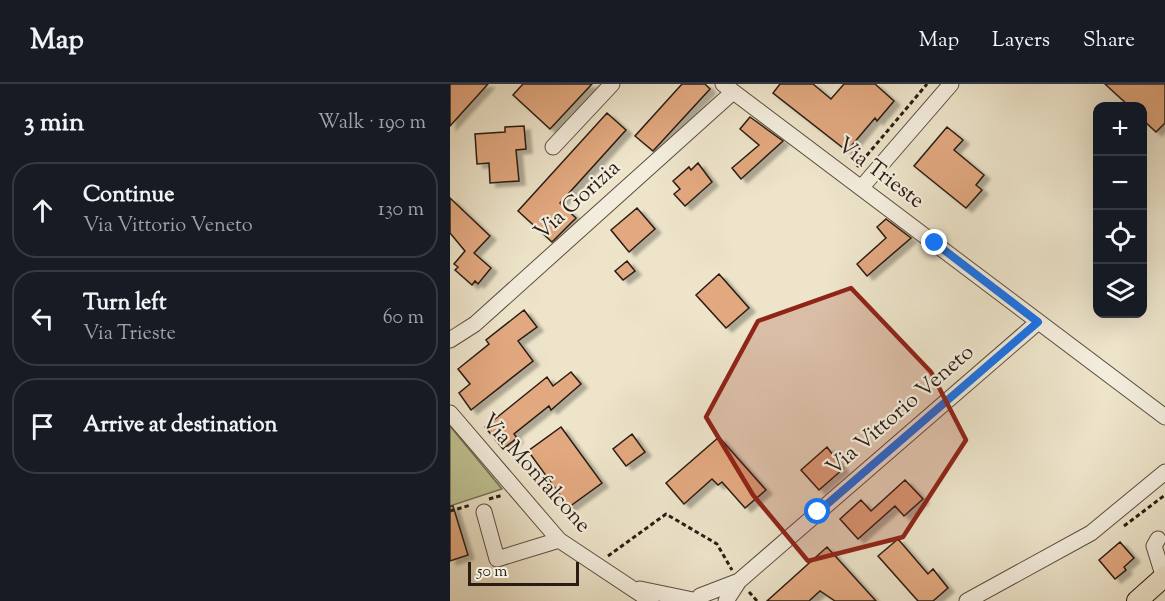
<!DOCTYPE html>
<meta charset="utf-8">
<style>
body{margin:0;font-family:"Sorts Mill Goudy",serif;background:#242831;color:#f1f3f6}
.controls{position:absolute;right:18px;top:18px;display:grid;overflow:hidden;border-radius:12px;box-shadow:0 6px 24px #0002}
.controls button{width:54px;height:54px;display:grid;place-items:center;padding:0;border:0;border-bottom:2px solid #363941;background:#171b24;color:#f1f3f6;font:30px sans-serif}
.scale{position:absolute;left:18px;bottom:15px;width:111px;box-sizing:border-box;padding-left:6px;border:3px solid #2a1c13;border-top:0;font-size:16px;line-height:21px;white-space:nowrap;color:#2a1c13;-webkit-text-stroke:4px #f3eddd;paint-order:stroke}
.stop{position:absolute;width:18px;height:18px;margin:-14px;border:4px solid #1a73e8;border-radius:50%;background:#fff}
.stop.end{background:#1a73e8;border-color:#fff;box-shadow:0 2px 6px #0008}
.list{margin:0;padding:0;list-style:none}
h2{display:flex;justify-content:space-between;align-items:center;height:78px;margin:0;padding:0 24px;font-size:26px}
h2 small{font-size:20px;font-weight:400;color:#9ea1a6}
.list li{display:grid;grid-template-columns:39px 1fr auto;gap:18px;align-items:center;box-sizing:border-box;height:96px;margin:0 12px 12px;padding:0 12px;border:2px solid #363941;border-radius:24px}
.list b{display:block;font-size:22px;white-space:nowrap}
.list p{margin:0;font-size:20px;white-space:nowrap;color:#9ea1a6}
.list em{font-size:20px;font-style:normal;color:#9ea1a6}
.icon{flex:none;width:33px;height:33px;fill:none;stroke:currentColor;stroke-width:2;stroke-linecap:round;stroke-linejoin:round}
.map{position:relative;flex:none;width:715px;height:517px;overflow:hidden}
header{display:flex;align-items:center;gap:36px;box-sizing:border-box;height:84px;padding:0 30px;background:#171b24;border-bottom:2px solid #363941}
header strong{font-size:28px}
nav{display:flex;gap:33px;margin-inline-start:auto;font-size:21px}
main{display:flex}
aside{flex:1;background:#171b24}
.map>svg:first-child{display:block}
</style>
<header>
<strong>Map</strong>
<nav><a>Map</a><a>Layers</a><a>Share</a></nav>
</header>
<main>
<aside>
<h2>3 min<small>Walk · 190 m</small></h2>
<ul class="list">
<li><svg class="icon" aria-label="ahead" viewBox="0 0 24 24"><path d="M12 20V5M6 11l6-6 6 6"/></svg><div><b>Continue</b><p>Via Vittorio Veneto</p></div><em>130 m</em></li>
<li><svg class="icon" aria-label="left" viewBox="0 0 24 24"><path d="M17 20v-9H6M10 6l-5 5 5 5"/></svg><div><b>Turn left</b><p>Via Trieste</p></div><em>60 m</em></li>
<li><svg class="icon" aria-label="arrive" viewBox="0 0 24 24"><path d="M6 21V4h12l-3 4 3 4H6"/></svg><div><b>Arrive at destination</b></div></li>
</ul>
</aside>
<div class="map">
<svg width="715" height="517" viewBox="0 0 715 517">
<defs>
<filter id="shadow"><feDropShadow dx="6" dy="4" stdDeviation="1.5" flood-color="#0004"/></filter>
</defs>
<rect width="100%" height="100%" fill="#ede4ca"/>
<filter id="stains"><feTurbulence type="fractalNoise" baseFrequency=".00333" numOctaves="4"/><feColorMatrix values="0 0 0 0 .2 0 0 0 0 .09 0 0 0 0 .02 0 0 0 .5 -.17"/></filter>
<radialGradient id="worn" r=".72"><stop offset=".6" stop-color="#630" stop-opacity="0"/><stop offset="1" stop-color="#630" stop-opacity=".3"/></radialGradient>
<path fill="#bfc292" stroke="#746f52" stroke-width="1.5" d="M 0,342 L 52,405 L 0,422 Z"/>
<path fill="#e2a87f" stroke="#2a1c13" stroke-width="1.5" filter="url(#shadow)" d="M 0,0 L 38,0 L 0,42 Z
M 73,0 L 142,0 L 100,45 L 63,11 Z
M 232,0 L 255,0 L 260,5 L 203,67 L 185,52 Z
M 330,0 L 363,0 L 381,15 L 394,0 L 425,0 L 444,17 L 427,37 L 425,34 L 397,67 L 323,9 Z
M 655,0 L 715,0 L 715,39 L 706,48 L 693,36 L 693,22 L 679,22 Z
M 157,29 L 176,46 L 110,119 L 126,134 L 102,158 L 68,127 Z
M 300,33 L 333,57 L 291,95 L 282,84 L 309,61 L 290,45 Z
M 74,42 L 76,65 L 66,66 L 69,97 L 40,99 L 39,79 L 27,80 L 25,50 L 55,48 L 55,43 Z
M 497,43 L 513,56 L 504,66 L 534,91 L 526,101 L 532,106 L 516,124 L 464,82 Z
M 248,79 L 262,98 L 235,122 L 224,110 L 230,105 L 223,97 L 239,83 L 241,86 Z
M 0,114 L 40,152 L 24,169 L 41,184 L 28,200 L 25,197 L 22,201 L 5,186 L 8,183 L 4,180 L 15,167 L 0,149 Z
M 187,124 L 205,145 L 179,168 L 161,146 Z
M 436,135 L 461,154 L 417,192 L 407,180 L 436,154 L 427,143 Z
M 177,177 L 185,187 L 173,196 L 165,187 Z
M 269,190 L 299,224 L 276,244 L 246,211 Z
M 74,226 L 87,243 L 68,257 L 83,277 L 21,326 L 9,309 L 20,300 L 8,285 L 39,260 L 36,256 Z
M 121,288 L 131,300 L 101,326 L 99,322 L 64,350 L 67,354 L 53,365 L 35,343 L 97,293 L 103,302 Z
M 111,343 L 152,399 L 119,423 L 78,367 Z
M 182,350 L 195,368 L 176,382 L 163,365 Z
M 269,353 L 316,406 L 295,424 L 272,398 L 268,401 L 262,395 L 234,420 L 216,399 Z
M 377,363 L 393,385 L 369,406 L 351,386 Z
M 455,396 L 473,415 L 454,432 L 445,422 L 408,455 L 390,435 L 411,416 L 421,427 Z
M 0,422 L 3,422 L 18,471 L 0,477 Z
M 448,455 L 478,490 L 483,485 L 498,504 L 483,517 L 468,517 L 428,472 Z
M 670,458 L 684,474 L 674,483 L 676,486 L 665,495 L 649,476 Z
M 377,463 L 426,517 L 385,517 L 370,507 L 359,517 L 317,517 Z"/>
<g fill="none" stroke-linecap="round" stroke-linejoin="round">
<defs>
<path id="minor" d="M 273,0 L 715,333
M 103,63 L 162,0
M 411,104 L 501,0
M 0,256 L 25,240 L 283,8
M 0,329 L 109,456 L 201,517
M 34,428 L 47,475 L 109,456
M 708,455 L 704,462 L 714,494
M 190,505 L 243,516
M 250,512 L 289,497
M 276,517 L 289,497 L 588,238
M 517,517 L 641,449 L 715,388"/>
<path id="major" d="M 687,517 L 715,492"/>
</defs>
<use href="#minor" stroke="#5b4e41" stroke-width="17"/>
<use href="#major" stroke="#2a1c13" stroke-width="22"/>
<path stroke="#2a1c13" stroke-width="3" stroke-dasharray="4.5 3" stroke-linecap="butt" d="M 407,83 L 477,0
M 39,415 L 53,411
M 0,427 L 21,421
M 674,442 L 715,411
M 158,472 L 216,430 L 267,460 L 282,486
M 299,508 L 307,517"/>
<use href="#minor" stroke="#f3eddd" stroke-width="15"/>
<use href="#major" stroke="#ede4ca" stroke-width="20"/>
</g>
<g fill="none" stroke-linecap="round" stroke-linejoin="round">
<path stroke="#1a73e8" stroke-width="8" d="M 368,428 L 588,238 L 485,159"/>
</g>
<path fill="#8f2418" fill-opacity="0.2" stroke="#8f2418" stroke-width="4.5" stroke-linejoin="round" d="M 401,204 L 481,288 L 516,356 L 453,453 L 358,477 L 303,411 L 256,333 L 308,237 Z"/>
<g text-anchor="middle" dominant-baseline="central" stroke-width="4.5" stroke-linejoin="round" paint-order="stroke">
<g font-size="22" fill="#2a1c13" stroke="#f3eddd">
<text transform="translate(430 90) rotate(37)">Via Trieste</text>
<text transform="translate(128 117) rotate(-42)">Via Gorizia</text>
<text transform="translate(451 327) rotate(-41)">Via Vittorio Veneto</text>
<text transform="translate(85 390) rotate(48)">Via Monfalcone</text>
</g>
</g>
<rect width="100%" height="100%" filter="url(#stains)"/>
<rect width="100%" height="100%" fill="url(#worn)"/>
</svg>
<div class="controls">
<button>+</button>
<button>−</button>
<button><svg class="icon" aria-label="locate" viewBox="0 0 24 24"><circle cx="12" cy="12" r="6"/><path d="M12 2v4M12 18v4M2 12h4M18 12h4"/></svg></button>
<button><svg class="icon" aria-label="layers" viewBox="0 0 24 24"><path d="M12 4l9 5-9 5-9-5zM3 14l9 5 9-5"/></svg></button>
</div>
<div class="scale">50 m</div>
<div class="stop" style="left:368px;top:428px"></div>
<div class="stop end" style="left:485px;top:159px"></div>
</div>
</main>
